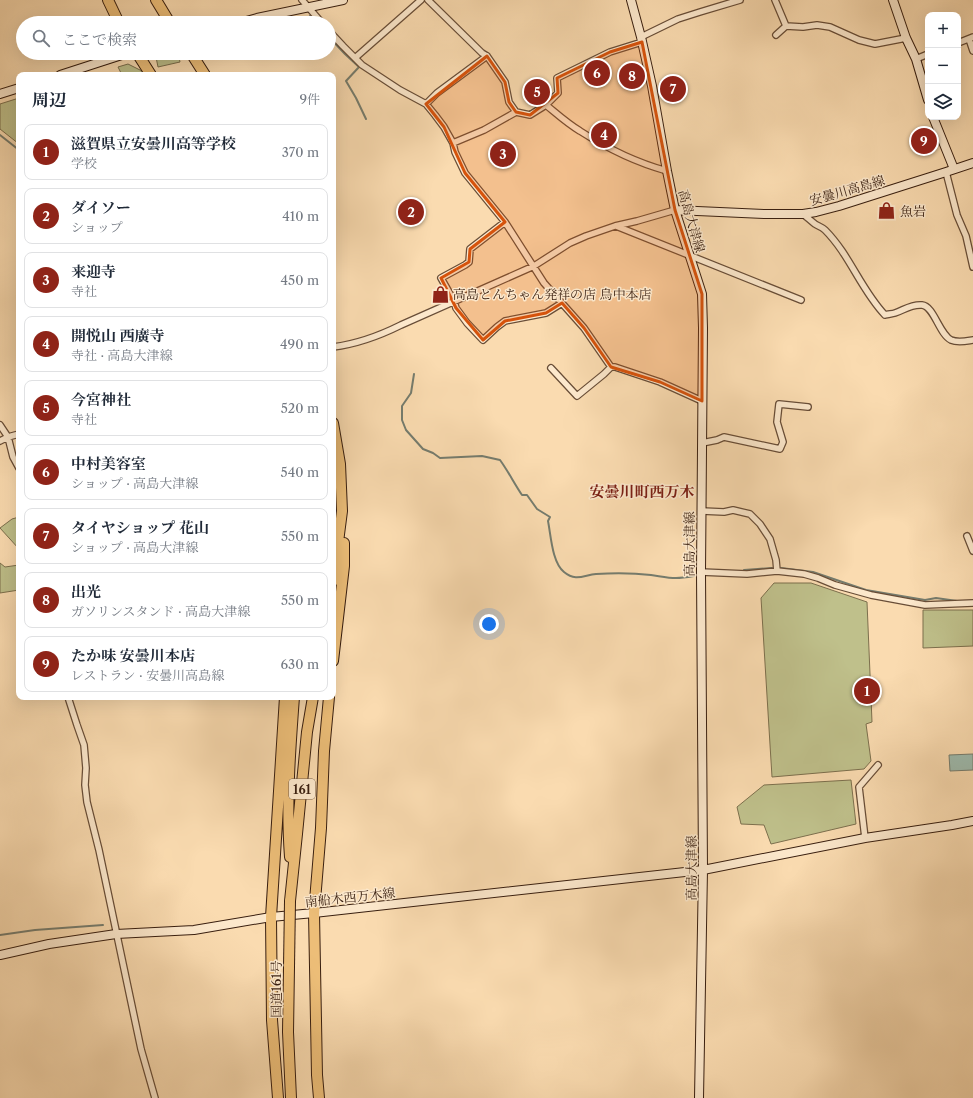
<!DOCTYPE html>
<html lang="ja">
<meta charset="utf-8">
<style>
body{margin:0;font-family:"Libre Caslon Text","Noto Serif JP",serif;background:#f6f6f7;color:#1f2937}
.controls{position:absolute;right:12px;top:12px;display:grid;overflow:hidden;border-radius:8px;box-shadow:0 4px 16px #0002}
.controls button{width:36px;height:36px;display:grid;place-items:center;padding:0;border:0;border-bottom:1px solid #e0e1e3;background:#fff;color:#1f2937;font:20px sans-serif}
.you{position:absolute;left:489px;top:624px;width:14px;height:14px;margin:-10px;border:3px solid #fff;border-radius:50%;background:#1a73e8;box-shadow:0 0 0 6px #1a73e833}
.badge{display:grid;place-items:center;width:26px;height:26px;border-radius:50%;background:#8f2418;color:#fff;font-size:13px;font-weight:700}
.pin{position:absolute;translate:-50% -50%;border:2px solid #fff;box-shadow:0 1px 4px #0006}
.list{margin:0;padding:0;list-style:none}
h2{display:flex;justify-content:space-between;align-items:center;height:52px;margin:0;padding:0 16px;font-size:17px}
h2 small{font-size:13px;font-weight:400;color:#747a83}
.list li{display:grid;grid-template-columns:26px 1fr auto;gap:12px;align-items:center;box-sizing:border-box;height:56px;margin:0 8px 8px;padding:0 8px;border:1px solid #e0e1e3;border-radius:8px}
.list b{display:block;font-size:15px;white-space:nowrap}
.list p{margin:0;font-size:13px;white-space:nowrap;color:#747a83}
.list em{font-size:13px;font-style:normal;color:#747a83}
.icon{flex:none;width:22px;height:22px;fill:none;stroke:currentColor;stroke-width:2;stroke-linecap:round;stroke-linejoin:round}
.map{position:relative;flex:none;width:973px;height:1098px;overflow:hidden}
.search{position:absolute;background:#fff;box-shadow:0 4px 16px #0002;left:16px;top:16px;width:320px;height:44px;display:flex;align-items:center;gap:10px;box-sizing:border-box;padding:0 14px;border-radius:22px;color:#747a83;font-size:15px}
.panel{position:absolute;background:#fff;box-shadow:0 4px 16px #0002;left:16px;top:72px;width:320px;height:628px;border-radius:8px}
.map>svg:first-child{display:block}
</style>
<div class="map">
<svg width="973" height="1098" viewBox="0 0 973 1098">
<rect width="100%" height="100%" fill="#fadbb0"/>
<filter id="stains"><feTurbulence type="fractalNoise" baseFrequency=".005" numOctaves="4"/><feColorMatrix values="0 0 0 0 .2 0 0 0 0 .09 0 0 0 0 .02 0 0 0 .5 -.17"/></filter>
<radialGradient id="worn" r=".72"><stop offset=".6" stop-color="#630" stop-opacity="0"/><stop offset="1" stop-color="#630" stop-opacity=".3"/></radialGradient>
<path fill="#bfc08b" stroke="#7c6f4d" d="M 175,53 L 178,53 L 180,62 L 158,67 L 156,57 Z
M 128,64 L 142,71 L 144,75 L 122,75 L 118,67 Z
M 19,98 L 19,144 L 0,129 L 0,104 Z
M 19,517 L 19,549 L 0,528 L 12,519 Z
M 0,563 L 5,567 L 19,565 L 19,590 L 0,593 Z
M 774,583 L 811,583 L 867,602 L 872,722 L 866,724 L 871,761 L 864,769 L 772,777 L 761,598 Z
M 923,610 L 973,610 L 973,646 L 923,648 Z
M 851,780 L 856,824 L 771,844 L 764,825 L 741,824 L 737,807 L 764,785 Z"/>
<path fill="#9ebbae" stroke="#757c6e" d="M 973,754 L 973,770 L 950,771 L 949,755 Z"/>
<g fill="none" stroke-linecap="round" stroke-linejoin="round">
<path stroke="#757c6e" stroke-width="2" d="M 310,16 L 317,23
M 329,37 L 345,54 L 359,67 L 346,81 L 356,98 L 366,119
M 0,135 L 19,150
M 414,374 L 411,393 L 402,406 L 402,420 L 406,430 L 423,449 L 433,453 L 440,458 L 482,456 L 500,460 C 508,471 514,483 522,495 L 527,495 L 537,509 L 550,517 L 548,521 C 551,536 552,562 564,572 C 576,582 584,575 596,574 C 615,573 633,573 651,575 C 659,576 668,578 676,578 C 682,578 688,577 694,576
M 781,568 L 813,572 L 866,590 L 925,600 L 936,598 L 957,601
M 744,570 L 772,568
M 0,935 L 35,930 L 103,925"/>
<defs>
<path id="street" d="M 302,0 L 322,23
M 775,0 L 786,26 L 803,27 L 817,25 L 830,27 L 859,40 L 875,44 L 906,38
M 329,31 L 343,46 L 362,65 L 400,90 L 426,104 L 435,115 L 444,127 L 453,143 L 455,152 L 465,173 L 505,222 L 544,283 L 584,328 L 611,367 L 615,367 L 660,382 L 702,401
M 776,35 L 786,26
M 641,37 L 678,19 L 700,12 L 740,0
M 969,39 L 973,51
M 958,43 L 973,37
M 487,56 L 505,82 L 509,102 L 516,112
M 355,58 L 421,0
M 916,59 L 928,54
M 426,104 L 437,93 L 487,56 L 482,53 L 428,0
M 546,105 L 558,93 L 557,78 L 610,52 L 642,42
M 453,143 L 484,130 L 516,112 L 530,115 L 546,105 C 557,114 568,124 580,131 C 605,147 638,163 667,171
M 946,172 L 957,215 L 966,236 L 973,267
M 803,214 C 807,217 811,221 815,224 C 818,226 822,227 825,230 C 850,255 861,290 885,315 C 888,314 892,314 895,313 C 904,310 911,304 922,305 C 934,306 939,334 951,340 C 958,343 966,341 973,340
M 505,222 L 470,249 L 469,262 L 465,265 L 441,278 L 454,301 L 456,308 L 467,323 L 483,340 L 497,327 L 505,321 L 546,313 L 562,303
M 616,226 L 801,300
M 333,347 C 357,344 379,336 401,325 L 534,266 L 570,243 L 586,236 L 615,226 L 637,221 L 675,210
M 551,368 L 577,396 L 604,374 L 611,367
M 0,425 L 8,437 L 13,457 L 19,468
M 0,441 L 8,437 L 19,434
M 702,443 L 717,440 L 724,437 L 780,449 L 783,442 L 777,422 L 779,404 L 808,407
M 702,511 L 724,512 L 733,510 L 750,514 L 760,524 L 770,539 L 776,560 L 777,571
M 967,536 L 973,551
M 701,572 L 747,574 L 777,571 L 804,574 L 818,578 L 835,585 L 871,595 L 925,605 L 973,603
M 68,697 L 77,725 L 84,745 L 86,768 L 85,785 L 87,802 L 99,850 L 141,1049 L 155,1098
M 865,838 L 859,787 L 878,765"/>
<path id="secondary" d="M 631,0 L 641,37 L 652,86 L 667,171 L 675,210 L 702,294 L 703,328 L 701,572 L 703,870 L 699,1098
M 893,0 L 906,38 L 916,59 L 928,100
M 239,23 L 257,18 L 343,0
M 60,75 L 128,53
M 0,94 L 19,88
M 933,117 L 954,169
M 675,210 L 764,214 L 803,214 L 816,212 L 839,206 L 946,172 L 973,163
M 0,955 L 49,944 L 116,934 L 194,930 L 271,917 L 314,913 L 703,870 L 865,838 L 952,825 L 973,821"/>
<path id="highway" d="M 108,0 L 119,23
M 156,0 L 170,23
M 137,53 L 151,75
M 191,53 L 205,75
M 333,423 L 340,464 L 342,511 L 333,581
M 333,661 L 344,566 L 344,543
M 290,857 C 286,803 290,750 294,697
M 290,901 L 297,834 L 307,732 L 313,697
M 289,967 L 288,1032 L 291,1098
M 278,1098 L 272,1020 L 271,917 L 285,697
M 319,1098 L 317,1075 L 314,913 L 321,828 L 324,751 L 329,697"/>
</defs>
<use href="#street" stroke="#684d37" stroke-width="8"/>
<use href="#secondary" stroke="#381e0f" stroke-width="10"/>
<use href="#highway" stroke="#381e0f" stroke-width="12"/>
<use href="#street" stroke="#fce8cc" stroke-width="5.5"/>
<use href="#secondary" stroke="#fce8cc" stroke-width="8"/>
<use href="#highway" stroke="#edbe78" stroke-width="10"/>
<defs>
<path id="highway-bridge" d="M 289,967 L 290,901"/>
</defs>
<use href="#highway-bridge" stroke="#381e0f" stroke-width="12" stroke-linecap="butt"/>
<use href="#highway-bridge" stroke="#edbe78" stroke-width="10"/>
</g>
<path fill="#d6530c" fill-opacity="0.2" stroke="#d6530c" stroke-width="3" stroke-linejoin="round" d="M 642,42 L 675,210 L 702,294 L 702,401 L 660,382 L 611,367 L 584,328 L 562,303 L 546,313 L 505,321 L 483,340 L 456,308 L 441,278 L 469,262 L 470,249 L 505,222 L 465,173 L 444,127 L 426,104 L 487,56 L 505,82 L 509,102 L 516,112 L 530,115 L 558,93 L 557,78 L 610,52 Z"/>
<defs>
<symbol id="shop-bare" viewBox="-9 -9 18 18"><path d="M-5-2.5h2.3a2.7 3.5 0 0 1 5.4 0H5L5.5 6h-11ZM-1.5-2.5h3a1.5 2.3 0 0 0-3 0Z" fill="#8f2418" stroke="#fce8cc" stroke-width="2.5" paint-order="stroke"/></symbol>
</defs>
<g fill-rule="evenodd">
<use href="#shop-bare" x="874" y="198" width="25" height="25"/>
<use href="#shop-bare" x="428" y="282" width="25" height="25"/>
</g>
<g text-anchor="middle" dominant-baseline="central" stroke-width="3" stroke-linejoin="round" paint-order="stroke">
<rect fill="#fce8cc" stroke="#735b48" stroke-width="1" x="289" y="779" width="26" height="20" rx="3"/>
<g font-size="12" font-weight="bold" fill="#381e0f">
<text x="302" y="789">161</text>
</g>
<g font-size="13" fill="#381e0f" stroke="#fce8cc">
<text transform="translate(847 190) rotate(-16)">安曇川高島線</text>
<text transform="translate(692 221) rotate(74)">高島大津線</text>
<text transform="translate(689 544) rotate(-90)">高島大津線</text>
<text transform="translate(691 868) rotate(-90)">高島大津線</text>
<text transform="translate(350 897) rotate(-6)">南船木西万木線</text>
<text transform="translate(276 989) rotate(-90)">国道161号</text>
</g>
<g font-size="13" fill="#381e0f" stroke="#fce8cc" text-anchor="start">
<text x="900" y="211">魚岩</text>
<text x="453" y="294">高島とんちゃん発祥の店 鳥中本店</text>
</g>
<g font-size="15" font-weight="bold" fill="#7a1f14" stroke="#fce8cc">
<text x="642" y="491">安曇川町西万木</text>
</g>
</g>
<rect width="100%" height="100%" filter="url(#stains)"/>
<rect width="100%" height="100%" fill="url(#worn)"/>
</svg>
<div class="controls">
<button>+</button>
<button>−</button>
<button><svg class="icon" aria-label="layers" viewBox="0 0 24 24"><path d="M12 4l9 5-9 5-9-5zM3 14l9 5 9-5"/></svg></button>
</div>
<div class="you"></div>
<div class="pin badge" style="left:867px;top:691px">1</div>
<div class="pin badge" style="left:411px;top:212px">2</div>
<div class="pin badge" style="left:503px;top:154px">3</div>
<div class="pin badge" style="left:604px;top:135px">4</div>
<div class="pin badge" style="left:537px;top:92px">5</div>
<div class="pin badge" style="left:597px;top:73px">6</div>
<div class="pin badge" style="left:673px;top:89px">7</div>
<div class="pin badge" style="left:632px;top:76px">8</div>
<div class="pin badge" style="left:924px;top:141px">9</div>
<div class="search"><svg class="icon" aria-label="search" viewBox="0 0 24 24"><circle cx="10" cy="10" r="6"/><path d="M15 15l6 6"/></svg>ここで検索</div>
<section class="panel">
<h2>周辺<small>9件</small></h2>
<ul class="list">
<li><span class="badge">1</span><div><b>滋賀県立安曇川高等学校</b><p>学校</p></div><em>370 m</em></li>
<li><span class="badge">2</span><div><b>ダイソー</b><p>ショップ</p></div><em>410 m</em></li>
<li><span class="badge">3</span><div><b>来迎寺</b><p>寺社</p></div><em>450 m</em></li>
<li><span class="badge">4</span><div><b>開悦山 西廣寺</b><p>寺社 · 高島大津線</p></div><em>490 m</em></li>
<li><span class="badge">5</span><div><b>今宮神社</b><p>寺社</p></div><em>520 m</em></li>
<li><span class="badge">6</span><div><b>中村美容室</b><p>ショップ · 高島大津線</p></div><em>540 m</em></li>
<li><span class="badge">7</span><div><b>タイヤショップ 花山</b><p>ショップ · 高島大津線</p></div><em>550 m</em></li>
<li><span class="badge">8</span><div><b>出光</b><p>ガソリンスタンド · 高島大津線</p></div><em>550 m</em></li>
<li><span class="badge">9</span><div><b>たか味 安曇川本店</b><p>レストラン · 安曇川高島線</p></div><em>630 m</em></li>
</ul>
</section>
</div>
